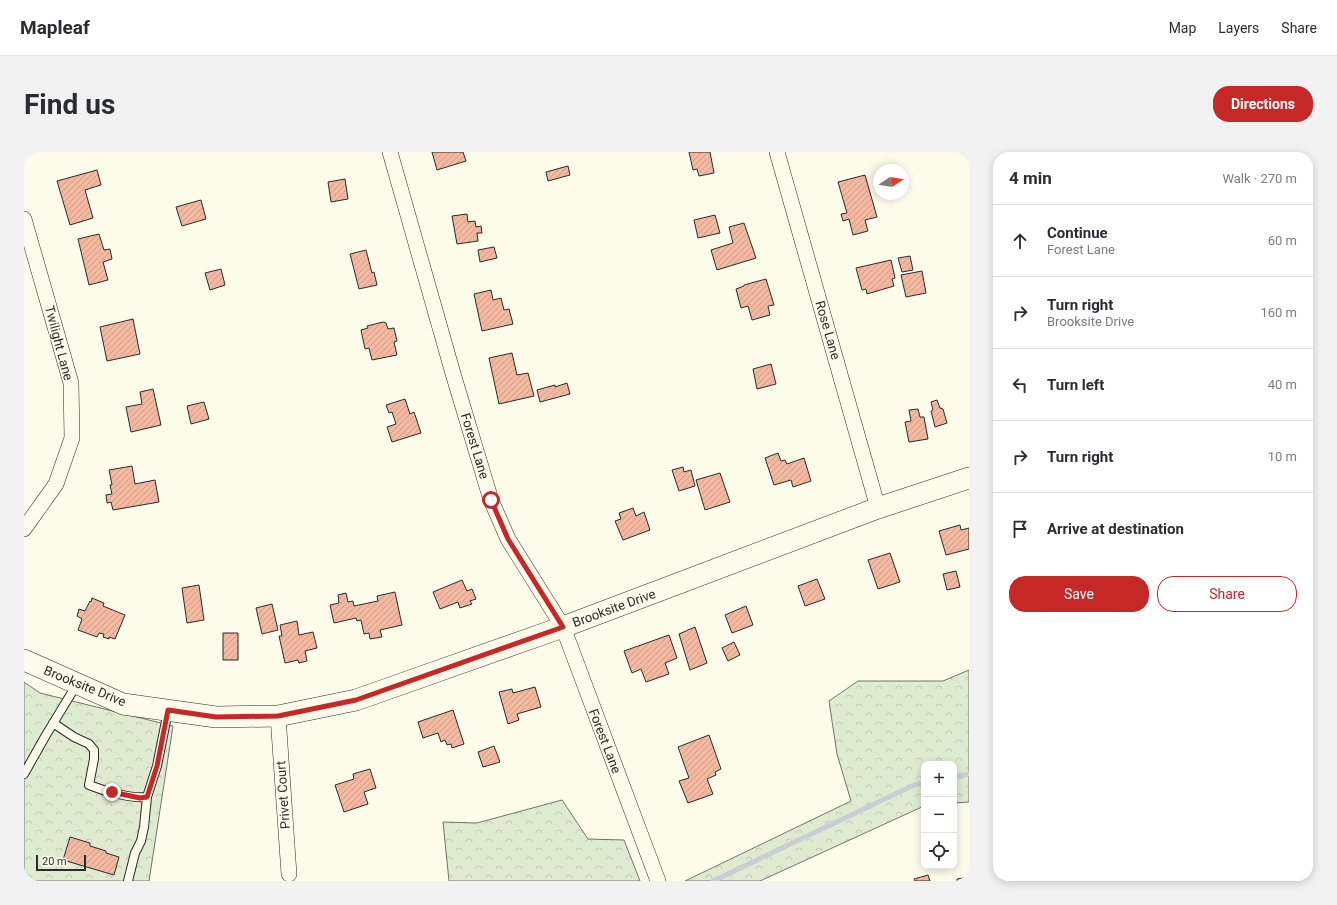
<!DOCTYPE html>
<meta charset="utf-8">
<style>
body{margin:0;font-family:Roboto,sans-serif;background:#f2f2f3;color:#2b2b33}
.controls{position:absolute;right:12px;bottom:12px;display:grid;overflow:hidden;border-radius:8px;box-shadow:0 2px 10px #0003}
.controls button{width:36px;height:36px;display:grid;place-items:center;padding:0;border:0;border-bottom:1px solid #e1e1e2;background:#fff;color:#2b2b33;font:20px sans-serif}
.compass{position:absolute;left:849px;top:12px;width:36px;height:36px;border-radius:50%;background:#fff;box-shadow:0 2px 10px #0003;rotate:78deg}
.scale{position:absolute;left:12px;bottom:10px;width:50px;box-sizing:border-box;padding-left:4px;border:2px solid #2b2b2b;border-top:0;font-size:11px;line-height:14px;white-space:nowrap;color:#2b2b2b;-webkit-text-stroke:3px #fdfbea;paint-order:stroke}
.stop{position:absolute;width:12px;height:12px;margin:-9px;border:3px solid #c62828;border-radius:50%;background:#fff}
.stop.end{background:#c62828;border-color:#fff;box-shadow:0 1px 4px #0008}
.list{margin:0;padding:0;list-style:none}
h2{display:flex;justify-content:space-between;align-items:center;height:52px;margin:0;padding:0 16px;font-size:17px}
h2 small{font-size:13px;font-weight:400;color:#7c7c81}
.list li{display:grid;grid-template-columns:26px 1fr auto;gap:12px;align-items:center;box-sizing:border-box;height:72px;padding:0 16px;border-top:1px solid #e1e1e2}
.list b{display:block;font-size:15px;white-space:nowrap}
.list p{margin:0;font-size:13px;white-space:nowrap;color:#7c7c81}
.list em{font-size:13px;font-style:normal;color:#7c7c81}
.actions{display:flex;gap:8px;padding:12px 16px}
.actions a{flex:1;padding:9px 0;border:1px solid #c62828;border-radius:16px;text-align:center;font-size:14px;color:#c62828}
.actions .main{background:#c62828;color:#fff}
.icon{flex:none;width:22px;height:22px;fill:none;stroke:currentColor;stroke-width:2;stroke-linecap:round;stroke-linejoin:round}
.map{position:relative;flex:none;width:945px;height:729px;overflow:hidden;border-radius:16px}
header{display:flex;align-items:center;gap:24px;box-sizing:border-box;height:56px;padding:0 20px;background:#fff;border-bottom:1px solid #e1e1e2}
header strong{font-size:19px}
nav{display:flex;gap:22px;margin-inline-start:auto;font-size:14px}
.intro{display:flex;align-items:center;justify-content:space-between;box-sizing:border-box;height:96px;padding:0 24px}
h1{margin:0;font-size:28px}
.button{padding:10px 18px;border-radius:16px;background:#c62828;color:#fff;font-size:14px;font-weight:700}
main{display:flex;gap:24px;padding:0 24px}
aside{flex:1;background:#fff;border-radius:16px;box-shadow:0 2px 10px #0003}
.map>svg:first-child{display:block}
</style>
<header>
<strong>Mapleaf</strong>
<nav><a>Map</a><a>Layers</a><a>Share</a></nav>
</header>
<div class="intro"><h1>Find us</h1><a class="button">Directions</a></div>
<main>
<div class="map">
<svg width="945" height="729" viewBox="0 0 945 729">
<defs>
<pattern id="forest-crowns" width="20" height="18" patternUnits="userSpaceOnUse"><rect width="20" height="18" fill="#deebd1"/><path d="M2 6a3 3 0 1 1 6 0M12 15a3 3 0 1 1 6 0" fill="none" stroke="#bfcab4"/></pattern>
<pattern id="building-hatch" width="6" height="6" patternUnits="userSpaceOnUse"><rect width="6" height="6" fill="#f2b8a0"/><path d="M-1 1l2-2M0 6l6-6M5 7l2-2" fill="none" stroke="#d09e8a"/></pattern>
</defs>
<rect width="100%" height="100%" fill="#fdfbea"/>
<path fill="url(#forest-crowns)" stroke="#74746e" d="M 945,518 L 945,650 L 930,651 L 930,612 L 900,612 L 900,654 L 736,729 L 661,729 L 827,649 L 813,602 L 805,549 L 834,529 L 919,529 Z
M 0,530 L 16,541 L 149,574 L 125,729 L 0,729 Z
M 538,648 L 564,687 L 600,688 L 616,729 L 425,729 L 419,670 L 453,671 Z"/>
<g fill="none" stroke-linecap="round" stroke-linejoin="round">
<path stroke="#c7d0d0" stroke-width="5" d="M 930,625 L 945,622
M 689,729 L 890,633 L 900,631"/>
</g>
<path fill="url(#building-hatch)" stroke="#2b2b2b" d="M 408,0 L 439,0 L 442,9 L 413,18 Z
M 665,0 L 686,0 L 690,21 L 675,24 L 673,17 L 669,18 Z
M 544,14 L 546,23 L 524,29 L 522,20 Z
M 73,18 L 77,33 L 61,38 L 69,66 L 46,73 L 33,29 Z
M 841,23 L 853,65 L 841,68 L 844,79 L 829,83 L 825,67 L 819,69 L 817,62 L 823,61 L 814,30 Z
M 321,27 L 324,47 L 307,50 L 304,30 Z
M 177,48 L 182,67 L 158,74 L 152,55 Z
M 443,62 L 444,70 L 451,69 L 452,75 L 457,74 L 458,81 L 453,81 L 454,89 L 433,92 L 428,64 Z
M 691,63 L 696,81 L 674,86 L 670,68 Z
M 720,71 L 732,106 L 693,118 L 687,98 L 709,91 L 705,75 Z
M 75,82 L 80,98 L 86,97 L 88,107 L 79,110 L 84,128 L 65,133 L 54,87 Z
M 470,95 L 473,106 L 456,110 L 454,98 Z
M 342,98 L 348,121 L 350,120 L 353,133 L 335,137 L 326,102 Z
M 886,104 L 889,118 L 878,120 L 874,106 Z
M 867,108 L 871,126 L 868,127 L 870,134 L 843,142 L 842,137 L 838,138 L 832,116 Z
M 197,117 L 201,133 L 186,138 L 181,121 Z
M 898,119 L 902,141 L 882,145 L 877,123 Z
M 742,127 L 750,153 L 744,154 L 746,163 L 728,168 L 724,154 L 717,156 L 712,137 L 720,134 L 720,133 Z
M 467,138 L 469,148 L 477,146 L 480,158 L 485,157 L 489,172 L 458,179 L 450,142 Z
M 109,167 L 116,202 L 83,209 L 76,175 Z
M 359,170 L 362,171 L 364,177 L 370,176 L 373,189 L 370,190 L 373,203 L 348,208 L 345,196 L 341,197 L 337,178 L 344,176 L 343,174 Z
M 488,201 L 493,223 L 504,221 L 510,244 L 475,252 L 465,206 Z
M 747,212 L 752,232 L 733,237 L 729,217 Z
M 543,231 L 546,242 L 516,250 L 513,238 L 531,233 L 531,235 Z
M 129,237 L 137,273 L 107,280 L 102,255 L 118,252 L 116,240 Z
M 381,247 L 386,262 L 390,260 L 397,281 L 368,290 L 363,275 L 372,272 L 368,260 L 365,261 L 362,253 Z
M 913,248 L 916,256 L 919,257 L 923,271 L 911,275 L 907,259 L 909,258 L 907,250 Z
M 180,250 L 185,267 L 167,272 L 163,254 Z
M 894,257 L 896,265 L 900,265 L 904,287 L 885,290 L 881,270 L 887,269 L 885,258 Z
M 754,301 L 757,309 L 761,308 L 763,312 L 780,306 L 787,329 L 769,335 L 767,328 L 750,333 L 741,306 Z
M 108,314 L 111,332 L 131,328 L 135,350 L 89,358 L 87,350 L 83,351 L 82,343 L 88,342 L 86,333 L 88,333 L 85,318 Z
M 659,315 L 660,320 L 667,318 L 671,334 L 655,339 L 648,318 Z
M 696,321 L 706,350 L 681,358 L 672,328 Z
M 609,356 L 612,364 L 620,360 L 626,378 L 599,388 L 591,369 L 597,367 L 595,361 Z
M 936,373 L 937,378 L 945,376 L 945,397 L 922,403 L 915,379 Z
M 866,401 L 876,430 L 854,437 L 844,408 Z
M 932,419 L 936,435 L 923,438 L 919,422 Z
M 793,427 L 801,447 L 781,454 L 774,434 Z
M 438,428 L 443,439 L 448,437 L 452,447 L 446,449 L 448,452 L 436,456 L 434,450 L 416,457 L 409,440 Z
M 175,433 L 180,468 L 163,471 L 158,436 Z
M 371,440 L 378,473 L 356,478 L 358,485 L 346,487 L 345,481 L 340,482 L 337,468 L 333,469 L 332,466 L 310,471 L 306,453 L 315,451 L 314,443 L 322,441 L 324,450 L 329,449 L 330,454 L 354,449 L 353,444 Z
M 68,446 L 80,451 L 79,454 L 101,463 L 91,487 L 85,485 L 85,487 L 79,485 L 80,482 L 75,481 L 73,485 L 54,478 L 58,467 L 53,464 L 55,457 L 61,459 L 66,449 L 67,450 Z
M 248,452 L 254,478 L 238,482 L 232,456 Z
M 722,454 L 729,473 L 708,481 L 701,463 Z
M 273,469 L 275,483 L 289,480 L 293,496 L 281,499 L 283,509 L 275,511 L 274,508 L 261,511 L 255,484 L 258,484 L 256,473 Z
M 671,475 L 683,511 L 666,518 L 655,482 Z
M 199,481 L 214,481 L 214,508 L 199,508 Z
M 645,483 L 653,506 L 641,511 L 645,522 L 622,530 L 617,517 L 608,521 L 600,499 Z
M 710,490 L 716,503 L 704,509 L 698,496 Z
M 511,535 L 517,555 L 493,562 L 495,568 L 484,572 L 475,540 L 488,537 L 489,541 Z
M 429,558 L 440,592 L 428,596 L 427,592 L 423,593 L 421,588 L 417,590 L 414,581 L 399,586 L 394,570 Z
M 685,583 L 697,617 L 691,620 L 692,623 L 683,627 L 689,642 L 664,651 L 655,629 L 665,626 L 654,595 Z
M 470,594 L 476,610 L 459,615 L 454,600 Z
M 346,617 L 352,636 L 340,640 L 344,652 L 320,660 L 311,633 L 330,627 L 329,622 Z
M 46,685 L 66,691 L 66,694 L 82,699 L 82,701 L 95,705 L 90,723 L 39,708 Z
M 904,723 L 906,729 L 891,729 L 890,727 Z
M 945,725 L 945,729 L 933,729 L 933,727 Z"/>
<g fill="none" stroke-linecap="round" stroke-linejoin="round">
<defs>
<path id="lane" d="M 29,571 L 50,585 L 65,592 L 70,598 L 70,607 L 65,633 C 80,639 108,647 123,645
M 0,622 L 22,583 L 53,532
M 104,729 L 111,701 L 117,689 L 120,675 L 123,645 L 133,614 L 144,559"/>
<path id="street" d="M 366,0 L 430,225 L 467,348 L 484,387 L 539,475 L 634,729
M 753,0 L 854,356
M 0,67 L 47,231 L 48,286 L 32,332 L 0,377
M 254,564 L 265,722"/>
<path id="secondary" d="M 0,508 L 99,552 L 192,565 L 254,564 L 332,548 L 539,475 L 854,356 L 945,326"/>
</defs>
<use href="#lane" stroke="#2b2b2b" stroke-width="10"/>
<use href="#street" stroke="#2b2b2b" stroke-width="16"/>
<use href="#secondary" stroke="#2b2b2b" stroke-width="22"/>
<use href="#lane" stroke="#fdfbea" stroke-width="8"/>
<use href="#street" stroke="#fdfbea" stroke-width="15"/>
<use href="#secondary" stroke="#fdfbea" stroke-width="21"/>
</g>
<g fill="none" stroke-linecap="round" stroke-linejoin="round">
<path stroke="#c62828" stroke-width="5" d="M 88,640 L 116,646 L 123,645 L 133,614 L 144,558 L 192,565 L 254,564 L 332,548 L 539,475 L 484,387 L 467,348"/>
</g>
<g text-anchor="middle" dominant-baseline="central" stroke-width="3" stroke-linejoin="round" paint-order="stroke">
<g font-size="13" fill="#2b2b2b" stroke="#fdfbea">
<text transform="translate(804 178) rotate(74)">Rose Lane</text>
<text transform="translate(35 191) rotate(75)">Twilight Lane</text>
<text transform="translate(451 294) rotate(73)">Forest Lane</text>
<text transform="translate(590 456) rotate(-20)">Brooksite Drive</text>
<text transform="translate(61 534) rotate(22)">Brooksite Drive</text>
<text transform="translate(581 589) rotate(69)">Forest Lane</text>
<text transform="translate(259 643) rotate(-94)">Privet Court</text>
</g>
</g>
</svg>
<div class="controls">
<button>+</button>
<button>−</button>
<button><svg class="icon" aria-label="locate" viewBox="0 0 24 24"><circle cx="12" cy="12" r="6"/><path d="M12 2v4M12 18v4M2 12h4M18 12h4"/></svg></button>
</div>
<svg class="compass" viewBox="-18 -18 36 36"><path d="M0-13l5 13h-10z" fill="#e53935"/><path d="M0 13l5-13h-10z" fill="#7c7c81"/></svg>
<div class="scale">20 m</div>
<div class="stop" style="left:467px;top:348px"></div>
<div class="stop end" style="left:88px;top:640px"></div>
</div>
<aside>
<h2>4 min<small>Walk · 270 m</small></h2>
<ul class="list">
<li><svg class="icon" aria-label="ahead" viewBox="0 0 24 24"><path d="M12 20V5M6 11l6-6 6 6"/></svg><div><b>Continue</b><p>Forest Lane</p></div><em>60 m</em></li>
<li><svg class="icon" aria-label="right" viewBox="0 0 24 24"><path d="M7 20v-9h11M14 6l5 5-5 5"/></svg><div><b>Turn right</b><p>Brooksite Drive</p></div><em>160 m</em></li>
<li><svg class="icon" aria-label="left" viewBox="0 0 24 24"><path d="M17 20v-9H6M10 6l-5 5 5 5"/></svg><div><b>Turn left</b></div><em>40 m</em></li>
<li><svg class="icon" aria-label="right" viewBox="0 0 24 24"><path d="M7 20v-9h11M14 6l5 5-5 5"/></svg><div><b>Turn right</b></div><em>10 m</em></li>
<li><svg class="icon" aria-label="arrive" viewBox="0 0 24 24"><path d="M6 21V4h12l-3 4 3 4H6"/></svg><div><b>Arrive at destination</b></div></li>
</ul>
<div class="actions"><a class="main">Save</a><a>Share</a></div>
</aside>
</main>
